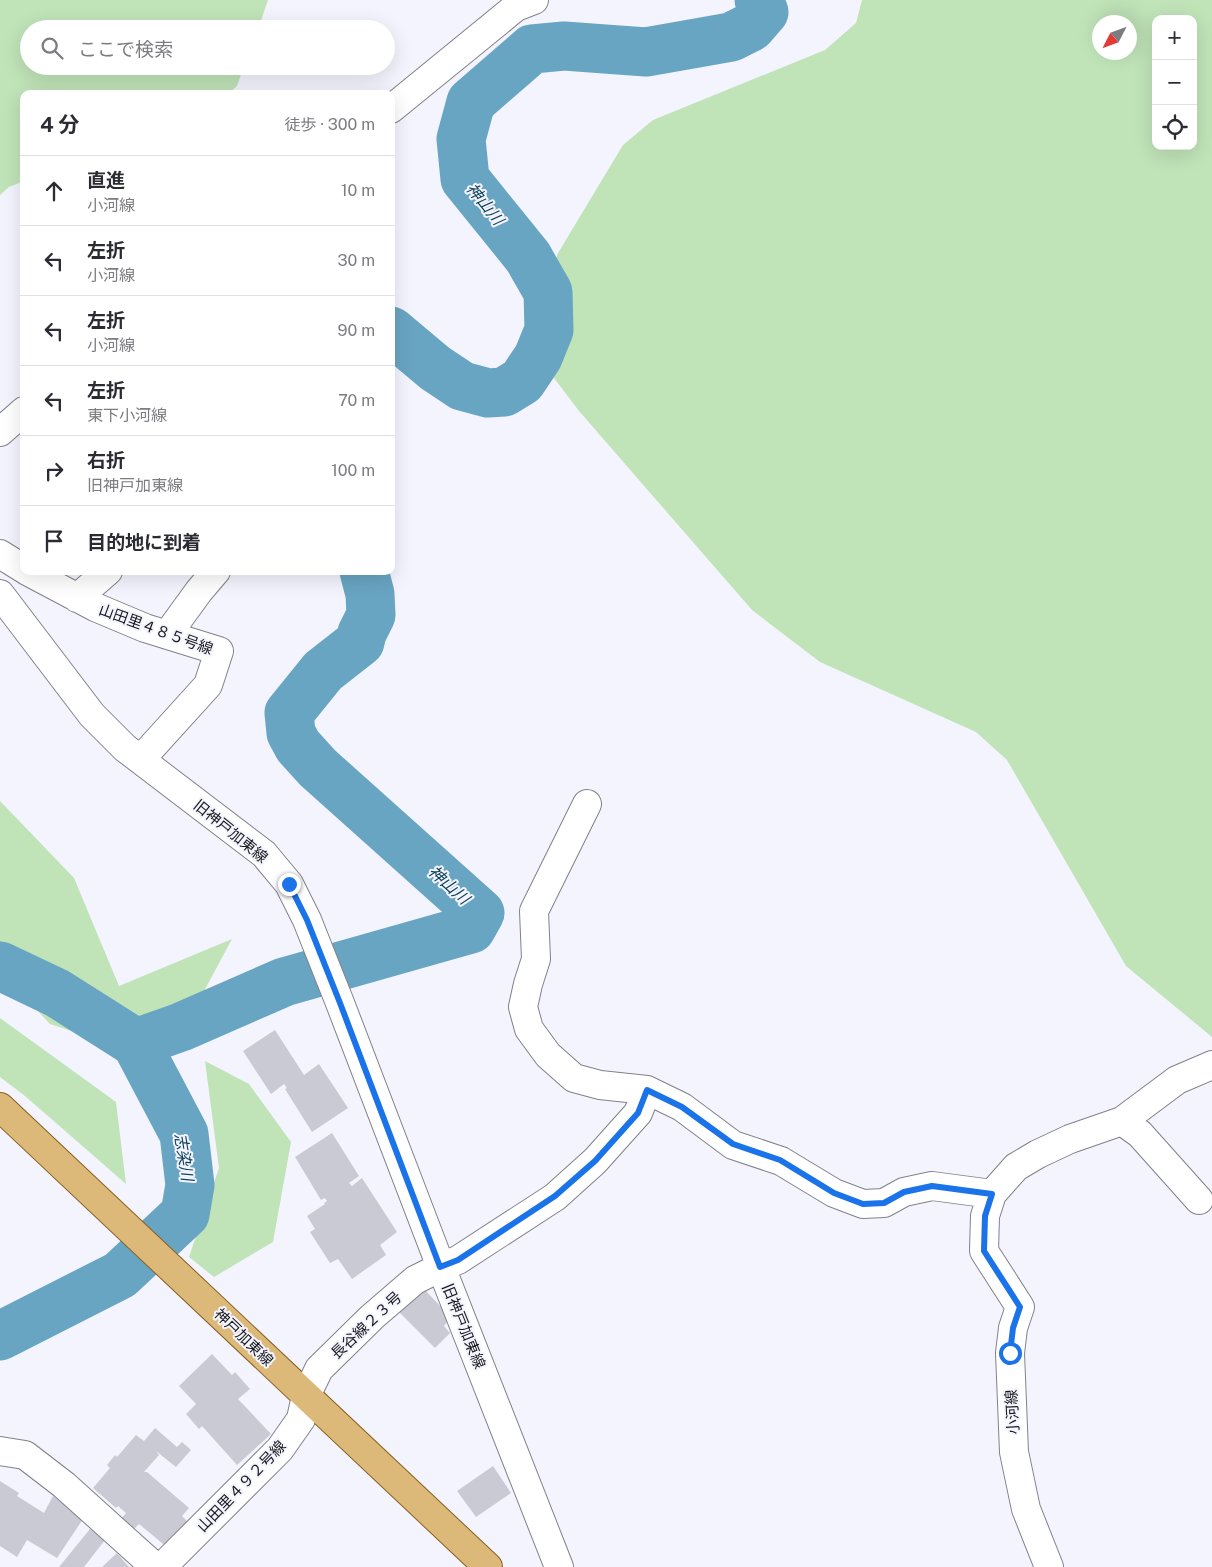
<!DOCTYPE html>
<html lang="ja">
<meta charset="utf-8">
<style>
body{margin:0;font-family:"Public Sans","Noto Sans JP",sans-serif;background:#f7f7f7;color:#2b2b33}
.controls{position:absolute;right:15px;top:15px;display:grid;overflow:hidden;border-radius:10px;box-shadow:0 5px 20px #0002}
.controls button{width:45px;height:45px;display:grid;place-items:center;padding:0;border:0;border-bottom:1px solid #e1e1e2;background:#fff;color:#2b2b33;font:25px sans-serif}
.compass{position:absolute;left:1092px;top:15px;width:45px;height:45px;border-radius:50%;background:#fff;box-shadow:0 5px 20px #0002;rotate:228deg}
.stop{position:absolute;width:15px;height:15px;margin:-11px;border:4px solid #1a73e8;border-radius:50%;background:#fff}
.stop.end{background:#1a73e8;border-color:#fff;box-shadow:0 1px 5px #0008}
.list{margin:0;padding:0;list-style:none}
h2{display:flex;justify-content:space-between;align-items:center;height:65px;margin:0;padding:0 20px;font-size:21px}
h2 small{font-size:16px;font-weight:400;color:#7c7c81}
.list li{display:grid;grid-template-columns:32px 1fr auto;gap:15px;align-items:center;box-sizing:border-box;height:70px;padding:0 20px;border-top:1px solid #e1e1e2}
.list b{display:block;font-size:19px;white-space:nowrap}
.list p{margin:0;font-size:16px;white-space:nowrap;color:#7c7c81}
.list em{font-size:16px;font-style:normal;color:#7c7c81}
.icon{flex:none;width:28px;height:28px;fill:none;stroke:currentColor;stroke-width:2;stroke-linecap:round;stroke-linejoin:round}
.map{position:relative;flex:none;width:1212px;height:1567px;overflow:hidden}
.search{position:absolute;background:#fff;box-shadow:0 5px 20px #0002;left:20px;top:20px;width:375px;height:55px;display:flex;align-items:center;gap:12px;box-sizing:border-box;padding:0 18px;border-radius:28px;color:#7c7c81;font-size:19px}
.panel{position:absolute;background:#fff;box-shadow:0 5px 20px #0002;left:20px;top:90px;width:375px;height:485px;border-radius:10px}
.map>svg:first-child{display:block}
</style>
<div class="map">
<svg width="1212" height="1567" viewBox="0 0 1212 1567">
<rect width="100%" height="100%" fill="#f4f4fe"/>
<path fill="#c0e3b8" fill-rule="evenodd" d="M 0,0 L 268,0 L 258,29 L 29,29 L 29,66 L 244,66 L 237,86 L 228,94 L 24,94 L 24,181 L 9,187 L 0,195 Z
M 862,0 L 1212,0 L 1212,1037 L 1126,966 L 1007,760 L 976,732 L 820,662 L 752,610 L 579,411 L 554,378 L 536,340 L 543,296 L 558,253 L 623,145 L 653,120 L 825,50 L 856,23 ZM 1156,19 L 1193,19 L 1193,146 L 1156,146 ZM 1130,22 L 1130,52 L 1100,52 L 1100,22 Z
M 0,801 L 74,878 L 119,986 L 232,939 L 166,1062 L 50,1024 L 0,970 Z
M 0,1018 L 116,1102 L 126,1184 L 25,1096 L 0,1077 Z
M 205,1061 L 249,1084 L 291,1142 L 273,1242 L 214,1277 L 189,1257 L 219,1168 Z"/>
<g fill="none" stroke-linecap="round" stroke-linejoin="round">
<path stroke="#68a5c2" stroke-width="49" d="M 391,331 L 435,368 L 462,386 L 488,393 L 504,392 L 522,381 L 538,357 L 549,330 L 548,292 L 528,257 L 465,179 L 461,139 L 471,102 L 532,49 L 564,46 L 646,52 L 731,37 L 751,27 L 764,12 L 759,0
M 0,966 L 57,993 L 136,1043 L 184,1134 L 190,1185 L 185,1214 L 120,1275 L 0,1336
M 136,1043 L 181,1027 L 284,982 L 471,929 L 480,913 L 318,768 L 298,746 L 291,733 L 289,713 L 323,671 L 360,642 L 362,633 L 371,615 L 370,594 L 364,571"/>
</g>
<path fill="#cacad4" d="M 275,1030 L 304,1075 L 319,1064 L 348,1108 L 312,1132 L 285,1089 L 287,1088 L 284,1084 L 271,1094 L 243,1051 Z
M 332,1133 L 359,1176 L 349,1183 L 352,1186 L 362,1178 L 397,1232 L 380,1245 L 386,1255 L 352,1279 L 338,1259 L 330,1263 L 310,1232 L 315,1229 L 307,1216 L 325,1204 L 324,1203 L 327,1201 L 325,1198 L 321,1200 L 295,1157 Z
M 423,1288 L 444,1310 L 448,1321 L 444,1326 L 450,1333 L 435,1348 L 399,1312 Z
M 212,1354 L 231,1374 L 232,1375 L 235,1372 L 250,1389 L 238,1399 L 271,1434 L 237,1465 L 202,1426 L 199,1429 L 186,1414 L 196,1404 L 179,1386 Z
M 155,1428 L 177,1447 L 182,1442 L 191,1450 L 176,1467 L 156,1451 L 159,1455 L 144,1472 L 147,1472 L 189,1508 L 182,1516 L 188,1522 L 168,1548 L 139,1524 L 132,1531 L 120,1520 L 126,1513 L 118,1506 L 116,1508 L 93,1488 L 110,1468 L 107,1465 L 115,1455 L 117,1457 L 136,1435 L 144,1441 Z
M 493,1466 L 511,1493 L 476,1517 L 457,1491 Z
M 0,1481 L 19,1493 L 17,1496 L 44,1513 L 53,1496 L 85,1516 L 57,1558 L 27,1540 L 17,1557 L 0,1546 Z
M 90,1529 L 105,1540 L 84,1567 L 59,1567 Z
M 117,1553 L 129,1567 L 102,1567 Z"/>
<g fill="none" stroke-linecap="round" stroke-linejoin="round">
<defs>
<path id="minor" d="M 391,109 L 516,7 L 534,0
M 0,432 L 24,411
M 0,554 L 24,569
M 27,571 L 95,607 L 145,628 L 219,651 L 208,685 L 141,759
M 0,594 L 92,715 L 125,748 L 264,854 L 289,884 L 307,920 L 340,1003 L 441,1267 L 559,1567
M 77,598 L 108,571
M 167,635 L 199,591 L 216,571
M 587,804 L 534,911 L 536,959 L 528,984 L 523,1007 L 529,1029 L 548,1055 L 574,1078 L 600,1085 L 647,1090 L 682,1107 L 733,1145 L 781,1161 L 834,1193 L 863,1204 L 884,1203 L 904,1192 L 932,1186 L 992,1194 L 985,1216 L 984,1251 L 1020,1307 L 1013,1328 L 1010,1353 L 1014,1452 L 1026,1509 L 1049,1567
M 1122,1121 L 1140,1134 L 1199,1200
M 992,1194 L 1016,1167 L 1038,1154 L 1070,1139 L 1122,1121 L 1177,1080 L 1212,1065
M 0,1451 L 25,1455 L 64,1485 L 155,1567
M 162,1567 L 280,1449 L 301,1419 L 306,1396 L 319,1369 L 372,1317 L 415,1280 L 441,1267 L 458,1260 L 555,1197 L 595,1161 L 638,1113 L 647,1090"/>
<path id="major" d="M 0,1107 L 488,1567"/>
</defs>
<use href="#minor" stroke="#82818b" stroke-width="30"/>
<use href="#major" stroke="#87611e" stroke-width="30"/>
<use href="#minor" stroke="#fff" stroke-width="28"/>
<use href="#major" stroke="#dcb879" stroke-width="28"/>
</g>
<g fill="none" stroke-linecap="round" stroke-linejoin="round">
<path stroke="#1a73e8" stroke-width="6" d="M 289,884 L 307,920 L 340,1003 L 440,1267 L 458,1260 L 555,1196 L 595,1161 L 638,1113 L 647,1090 L 682,1107 L 733,1144 L 780,1160 L 834,1193 L 863,1204 L 884,1203 L 904,1192 L 932,1186 L 992,1194 L 985,1216 L 984,1251 L 1020,1307 L 1013,1328 L 1010,1353"/>
</g>
<g text-anchor="middle" dominant-baseline="central" stroke-width="4" stroke-linejoin="round" paint-order="stroke">
<g font-size="15" fill="#17171b" stroke="#f4f4fe">
<text transform="translate(156 629) rotate(20)">山田里４８５号線</text>
<text transform="translate(231 831) rotate(39)">旧神戸加東線</text>
<text transform="translate(366 1325) rotate(-43)">長谷線２３号</text>
<text transform="translate(464 1326) rotate(68)">旧神戸加東線</text>
<text transform="translate(244 1337) rotate(44)">神戸加東線</text>
<text transform="translate(1012 1412) rotate(-93)">小河線</text>
<text transform="translate(241 1486) rotate(-46)">山田里４９２号線</text>
</g>
<g font-size="16" font-style="italic" fill="#0b4156" stroke="#f4f4fe">
<text transform="translate(485 204) rotate(51)">神山川</text>
<text transform="translate(449 885) rotate(42)">神山川</text>
<text transform="translate(184 1157) rotate(81)">志染川</text>
</g>
</g>
</svg>
<div class="controls">
<button>+</button>
<button>−</button>
<button><svg class="icon" aria-label="locate" viewBox="0 0 24 24"><circle cx="12" cy="12" r="6"/><path d="M12 2v4M12 18v4M2 12h4M18 12h4"/></svg></button>
</div>
<svg class="compass" viewBox="-18 -18 36 36"><path d="M0-13l5 13h-10z" fill="#e53935"/><path d="M0 13l5-13h-10z" fill="#7c7c81"/></svg>
<div class="stop" style="left:1010px;top:1353px"></div>
<div class="stop end" style="left:289px;top:884px"></div>
<div class="search"><svg class="icon" aria-label="search" viewBox="0 0 24 24"><circle cx="10" cy="10" r="6"/><path d="M15 15l6 6"/></svg>ここで検索</div>
<section class="panel">
<h2>4 分<small>徒歩 · 300 m</small></h2>
<ul class="list">
<li><svg class="icon" aria-label="ahead" viewBox="0 0 24 24"><path d="M12 20V5M6 11l6-6 6 6"/></svg><div><b>直進</b><p>小河線</p></div><em>10 m</em></li>
<li><svg class="icon" aria-label="left" viewBox="0 0 24 24"><path d="M17 20v-9H6M10 6l-5 5 5 5"/></svg><div><b>左折</b><p>小河線</p></div><em>30 m</em></li>
<li><svg class="icon" aria-label="left" viewBox="0 0 24 24"><path d="M17 20v-9H6M10 6l-5 5 5 5"/></svg><div><b>左折</b><p>小河線</p></div><em>90 m</em></li>
<li><svg class="icon" aria-label="left" viewBox="0 0 24 24"><path d="M17 20v-9H6M10 6l-5 5 5 5"/></svg><div><b>左折</b><p>東下小河線</p></div><em>70 m</em></li>
<li><svg class="icon" aria-label="right" viewBox="0 0 24 24"><path d="M7 20v-9h11M14 6l5 5-5 5"/></svg><div><b>右折</b><p>旧神戸加東線</p></div><em>100 m</em></li>
<li><svg class="icon" aria-label="arrive" viewBox="0 0 24 24"><path d="M6 21V4h12l-3 4 3 4H6"/></svg><div><b>目的地に到着</b></div></li>
</ul>
</section>
</div>
